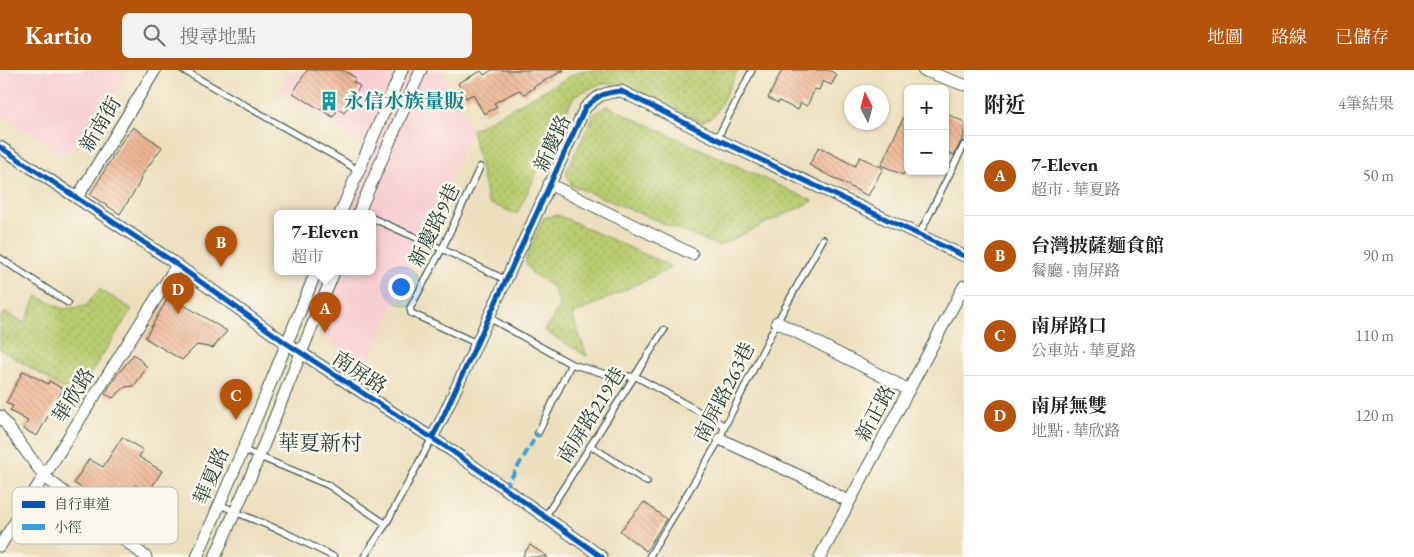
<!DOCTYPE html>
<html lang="zh-TW">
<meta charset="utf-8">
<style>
body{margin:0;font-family:"EB Garamond","Noto Serif TC",serif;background:#f2f2f2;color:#222}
.controls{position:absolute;right:15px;top:15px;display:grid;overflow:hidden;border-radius:8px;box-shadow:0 1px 4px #0004}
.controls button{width:45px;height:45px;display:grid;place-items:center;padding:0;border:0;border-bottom:1px solid #e0e0e0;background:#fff;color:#222;font:25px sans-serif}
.compass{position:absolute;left:844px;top:15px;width:45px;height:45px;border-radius:50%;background:#fff;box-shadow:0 1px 4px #0004;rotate:354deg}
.you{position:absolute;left:400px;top:216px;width:18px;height:18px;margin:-12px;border:4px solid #fff;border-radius:50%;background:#1a73e8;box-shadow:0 0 0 8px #1a73e833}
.badge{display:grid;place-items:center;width:32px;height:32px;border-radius:50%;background:#b45309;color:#fff;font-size:16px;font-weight:700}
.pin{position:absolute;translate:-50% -41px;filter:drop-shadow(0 1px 2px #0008)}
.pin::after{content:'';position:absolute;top:26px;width:18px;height:15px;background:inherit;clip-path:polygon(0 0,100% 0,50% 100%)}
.popup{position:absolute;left:274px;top:140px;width:102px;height:65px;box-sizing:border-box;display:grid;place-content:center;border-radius:8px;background:#fff;filter:drop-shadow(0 1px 4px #0005);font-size:16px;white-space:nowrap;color:#767676}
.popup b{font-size:19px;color:#222}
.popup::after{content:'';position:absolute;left:50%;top:100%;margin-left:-10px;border:10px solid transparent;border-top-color:#fff}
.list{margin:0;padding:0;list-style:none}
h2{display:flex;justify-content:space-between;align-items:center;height:65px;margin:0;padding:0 20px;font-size:21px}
h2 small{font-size:16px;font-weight:400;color:#767676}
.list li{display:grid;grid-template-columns:32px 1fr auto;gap:15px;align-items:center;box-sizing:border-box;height:80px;padding:0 20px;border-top:1px solid #e0e0e0}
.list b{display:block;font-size:19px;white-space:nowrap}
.list p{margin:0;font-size:16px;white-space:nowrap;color:#767676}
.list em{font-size:16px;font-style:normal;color:#767676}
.icon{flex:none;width:28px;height:28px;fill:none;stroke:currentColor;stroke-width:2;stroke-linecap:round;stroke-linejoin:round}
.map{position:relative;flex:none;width:964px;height:487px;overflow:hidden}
header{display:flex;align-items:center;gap:30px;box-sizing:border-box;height:70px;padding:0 25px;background:#b45309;color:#fff}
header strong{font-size:24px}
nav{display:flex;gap:28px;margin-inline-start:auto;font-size:18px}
.search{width:350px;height:45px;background:#f2f2f2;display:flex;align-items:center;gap:12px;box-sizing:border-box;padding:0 18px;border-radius:8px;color:#767676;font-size:19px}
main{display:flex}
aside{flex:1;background:#fff}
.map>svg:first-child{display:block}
</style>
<header>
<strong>Kartio</strong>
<div class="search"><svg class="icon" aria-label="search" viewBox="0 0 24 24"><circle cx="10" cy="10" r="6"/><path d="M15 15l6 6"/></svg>搜尋地點</div>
<nav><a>地圖</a><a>路線</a><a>已儲存</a></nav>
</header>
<main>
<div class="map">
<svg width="964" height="487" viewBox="0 0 964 487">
<defs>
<pattern id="grass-dots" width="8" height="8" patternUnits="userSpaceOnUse" patternTransform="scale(1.25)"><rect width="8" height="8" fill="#b8cb6e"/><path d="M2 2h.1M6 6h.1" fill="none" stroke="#95a65b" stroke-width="1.8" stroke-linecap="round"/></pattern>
<pattern id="building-back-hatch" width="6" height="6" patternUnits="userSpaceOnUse" patternTransform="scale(1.25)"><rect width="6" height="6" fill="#eeb594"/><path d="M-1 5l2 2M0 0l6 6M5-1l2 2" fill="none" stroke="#c0947a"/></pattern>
</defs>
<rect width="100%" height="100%" fill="#fbf7ec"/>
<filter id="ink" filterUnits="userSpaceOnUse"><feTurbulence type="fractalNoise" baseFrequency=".02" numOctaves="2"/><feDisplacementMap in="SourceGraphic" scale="10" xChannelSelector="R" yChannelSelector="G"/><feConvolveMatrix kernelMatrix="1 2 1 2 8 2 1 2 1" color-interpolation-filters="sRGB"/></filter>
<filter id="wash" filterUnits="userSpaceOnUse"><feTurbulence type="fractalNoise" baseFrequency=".0096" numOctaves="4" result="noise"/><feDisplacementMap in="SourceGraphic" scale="20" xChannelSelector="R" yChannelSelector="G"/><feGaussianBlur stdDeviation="1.12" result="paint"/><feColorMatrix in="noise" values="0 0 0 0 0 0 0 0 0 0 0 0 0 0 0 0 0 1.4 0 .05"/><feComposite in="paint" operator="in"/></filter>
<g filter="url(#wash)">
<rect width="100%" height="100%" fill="#ecdfbd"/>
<path fill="#f7cfd2" d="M 0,0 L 129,0 L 83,73 L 61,83 L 0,44 Z
M 290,0 L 443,0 L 472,60 L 365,300 L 296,243 L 312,202 L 372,202 L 372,144 L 334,144 L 362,74 L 279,21 Z"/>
<path fill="url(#grass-dots)" stroke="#6c8451" d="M 582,0 L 738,0 L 715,45 L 702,52 L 624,14 L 600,14 L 574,26 L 517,144 L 488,133 L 472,60 Z
M 607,36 L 813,131 L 718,176 L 571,115 L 566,102 L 595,43 Z
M 558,145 L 668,195 L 671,198 L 572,245 L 587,286 L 545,261 L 560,235 L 552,216 L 532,203 L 525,191 L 543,148 Z
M 99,219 L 132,239 L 76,326 L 0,279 L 0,248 L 5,242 L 25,253 L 37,226 L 63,239 L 86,236 Z"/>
<g id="blocks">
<path fill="url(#building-back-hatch)" d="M 307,0 L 342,0 L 356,8 L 353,12 L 360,16 L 344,43 L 338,39 L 333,47 L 293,23 Z
M 492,0 L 564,0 L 533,17 L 534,18 L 524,24 L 519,20 L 494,33 L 497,37 L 484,44 L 473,24 L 466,28 L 458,13 L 481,1 L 484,5 Z
M 782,0 L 829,0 L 837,5 L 831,15 L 823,11 L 819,20 L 815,19 L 807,36 L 801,33 L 798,40 L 779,31 L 778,33 L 768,28 Z
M 908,38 L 908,95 L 903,105 L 881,95 Z
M 945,43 L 964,52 L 964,66 L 954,85 L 945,81 Z
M 133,57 L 162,77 L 140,108 L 141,109 L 136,119 L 120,144 L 90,125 L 122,71 Z
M 819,77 L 855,96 L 860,87 L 883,98 L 868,126 L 809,95 Z
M 169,226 L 227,261 L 213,278 L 197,275 L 182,290 L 145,268 Z
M 134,284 L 147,297 L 134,316 L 125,317 L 113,328 L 105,324 L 117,305 Z
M 23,301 L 48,314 L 49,311 L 63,319 L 37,366 L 23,359 L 28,351 L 10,341 L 13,336 L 6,333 Z
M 122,367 L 143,380 L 139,387 L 162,401 L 148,423 L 135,415 L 115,446 L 94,433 L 97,428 L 74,413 L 89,389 L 103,397 Z
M 644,432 L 666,449 L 646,481 L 620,461 Z
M 530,475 L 548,487 L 522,487 Z"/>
</g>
</g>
<g filter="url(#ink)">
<use href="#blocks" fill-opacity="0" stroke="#3e5549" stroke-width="1"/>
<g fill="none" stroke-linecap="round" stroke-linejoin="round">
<defs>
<path id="service" d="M 183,0 L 345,92 L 358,101
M 717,69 L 752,0
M 372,148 L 442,179 L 506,210
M 919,165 L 964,75
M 0,188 L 68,233
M 488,247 L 571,294 L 616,307 L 635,306 L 725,356
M 476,273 L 411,243 L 410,238 L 442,179 L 480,97
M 538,363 L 571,294
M 591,376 L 647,412
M 243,380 L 328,415 L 386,454
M 219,434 L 240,444 L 282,461 L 334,487
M 545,447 L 664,260
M 364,487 L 386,454 L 432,368
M 649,487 L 720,369 L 725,356 L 777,252 L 823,169"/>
<path id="minor" d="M 923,0 L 964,15
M 0,77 L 166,187 L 286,273 L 452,381 L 602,487
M 549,114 L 692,184
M 77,128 L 155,0
M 340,144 L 402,0
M 358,144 L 421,0
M 777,252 L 909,320
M 0,346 L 44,406 L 146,487
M 432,368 L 442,349 L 585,38 C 599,25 602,23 621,21 L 717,69 L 964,186
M 720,369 L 819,415 L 849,432
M 0,476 L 177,195
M 197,487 L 248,368 L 316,202
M 215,487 L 253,401 L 334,202
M 820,487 L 964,216"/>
</defs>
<use href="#service" stroke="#3e5549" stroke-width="8"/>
<use href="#minor" stroke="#3e5549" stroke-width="13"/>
<use href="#service" stroke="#fff" stroke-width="5.5"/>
<use href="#minor" stroke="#fff" stroke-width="11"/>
<path stroke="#3c9ee2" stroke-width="4" stroke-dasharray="8 4" stroke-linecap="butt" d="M 505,418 L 538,363"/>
<defs>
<path id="cycleway" d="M 0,77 L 166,187 L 286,273 L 452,381 L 602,487
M 432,368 L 442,349 L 585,38 C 599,25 602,23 621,21 L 717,69 L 964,186"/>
</defs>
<use href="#cycleway" stroke="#fbf7ec" stroke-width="8"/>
<use href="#cycleway" stroke="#0057b8" stroke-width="5"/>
</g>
</g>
<defs>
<symbol id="building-bare" viewBox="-9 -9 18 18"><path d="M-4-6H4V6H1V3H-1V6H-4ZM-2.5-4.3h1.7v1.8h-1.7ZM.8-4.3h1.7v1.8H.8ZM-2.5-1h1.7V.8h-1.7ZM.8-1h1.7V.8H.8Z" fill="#0f9aa8" stroke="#fbf7ec" stroke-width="2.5" paint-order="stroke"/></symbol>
</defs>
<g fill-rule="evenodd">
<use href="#building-bare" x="315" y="17" width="28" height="28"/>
</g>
<g text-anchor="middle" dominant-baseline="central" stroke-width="5" stroke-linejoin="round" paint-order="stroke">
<g font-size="20" font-weight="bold" fill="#0d838f" stroke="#fbf7ec" text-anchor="start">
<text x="344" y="31">永信水族量販</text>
</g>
<g font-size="20" fill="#1f3d34" stroke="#fbf7ec">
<text transform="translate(100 54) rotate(-59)">新南街</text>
<text transform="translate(552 73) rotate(-65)">新慶路</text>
<text transform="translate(434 155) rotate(-64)">新慶路9巷</text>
<text transform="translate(360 302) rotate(33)">南屏路</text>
<text transform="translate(724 322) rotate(-63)">南屏路263巷</text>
<text transform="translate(73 325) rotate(-58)">華欣路</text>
<text transform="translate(875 343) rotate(-62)">新正路</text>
<text transform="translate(591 345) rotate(-58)">南屏路219巷</text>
<text transform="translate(211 406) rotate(-67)">華夏路</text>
</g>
<g font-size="21" fill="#1f3d34" stroke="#fbf7ec">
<text x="320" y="372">華夏新村</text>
</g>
</g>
<rect x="12" y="417" width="166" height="57" rx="8" fill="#fbf7ec" stroke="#b9bfb5" stroke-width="1"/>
<rect x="22" y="431" width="23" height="7" fill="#0057b8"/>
<rect x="22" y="454" width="23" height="6" fill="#3c9ee2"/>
<g font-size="14" fill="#1f3d34">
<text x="54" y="439">自行車道</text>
<text x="54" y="462">小徑</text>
</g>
</svg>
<div class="controls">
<button>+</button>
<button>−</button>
</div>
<svg class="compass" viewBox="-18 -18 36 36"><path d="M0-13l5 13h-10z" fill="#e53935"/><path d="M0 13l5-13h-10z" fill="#767676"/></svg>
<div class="you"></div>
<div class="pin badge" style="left:325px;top:263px">A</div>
<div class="popup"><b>7-Eleven</b>超市</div>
<div class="pin badge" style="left:221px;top:197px">B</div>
<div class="pin badge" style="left:236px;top:350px">C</div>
<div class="pin badge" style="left:178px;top:244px">D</div>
</div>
<aside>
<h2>附近<small>4筆結果</small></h2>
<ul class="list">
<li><span class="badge">A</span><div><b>7-Eleven</b><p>超市 · 華夏路</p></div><em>50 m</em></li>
<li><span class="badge">B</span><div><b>台灣披薩麵食館</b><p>餐廳 · 南屏路</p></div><em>90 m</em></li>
<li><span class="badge">C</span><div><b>南屏路口</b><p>公車站 · 華夏路</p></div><em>110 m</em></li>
<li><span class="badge">D</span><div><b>南屏無雙</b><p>地點 · 華欣路</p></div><em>120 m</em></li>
</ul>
</aside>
</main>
